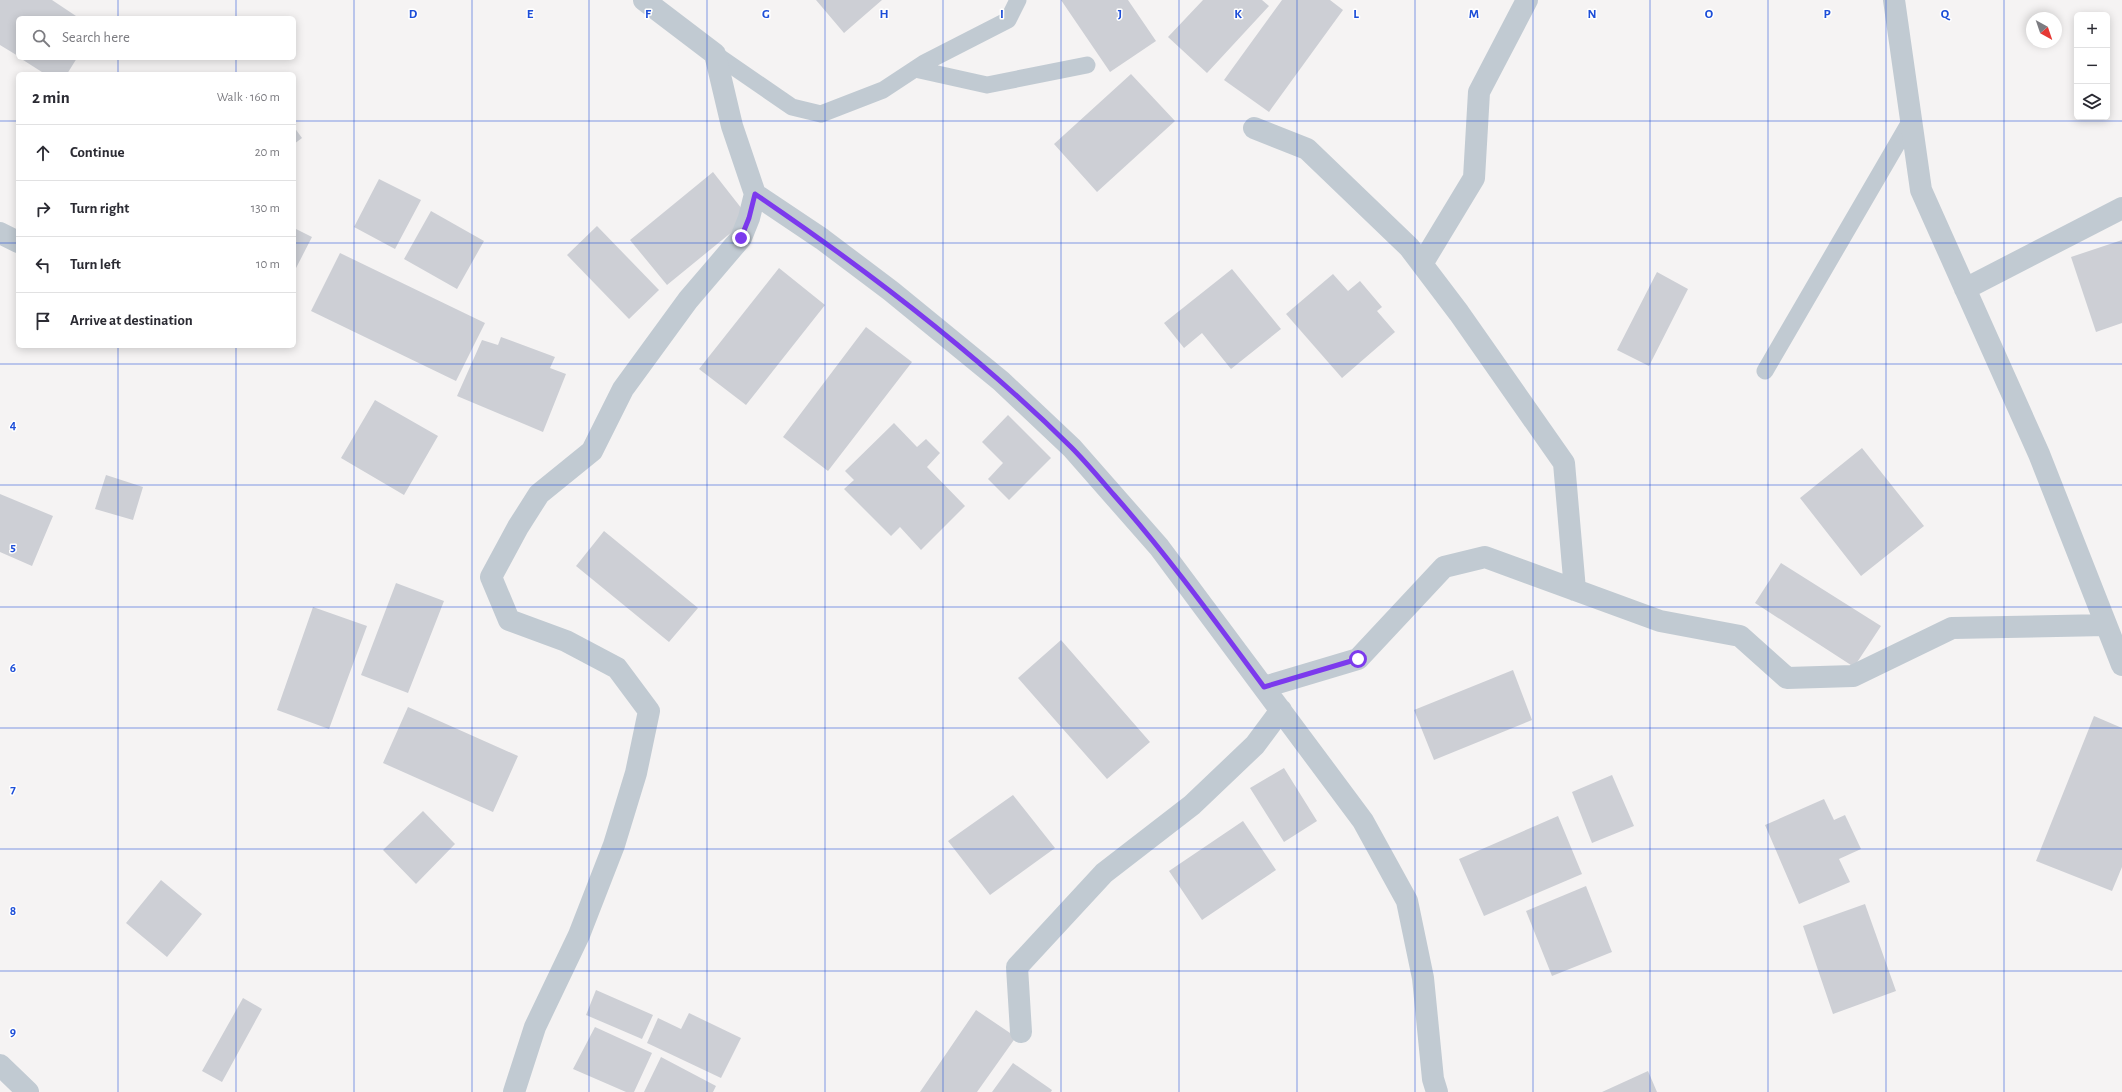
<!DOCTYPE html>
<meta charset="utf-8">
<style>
body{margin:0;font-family:"Alegreya Sans",sans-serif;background:#f7f7f7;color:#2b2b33}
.controls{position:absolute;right:12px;top:12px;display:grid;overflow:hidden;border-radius:6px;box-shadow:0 2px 10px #0003}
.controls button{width:36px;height:36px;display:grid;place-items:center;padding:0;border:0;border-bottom:1px solid #e1e1e2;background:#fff;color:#2b2b33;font:20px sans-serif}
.compass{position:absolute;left:2026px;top:12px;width:36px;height:36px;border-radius:50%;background:#fff;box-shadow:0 2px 10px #0003;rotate:140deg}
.stop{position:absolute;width:12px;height:12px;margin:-9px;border:3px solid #7c3aed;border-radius:50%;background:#fff}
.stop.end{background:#7c3aed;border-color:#fff;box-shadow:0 1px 4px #0008}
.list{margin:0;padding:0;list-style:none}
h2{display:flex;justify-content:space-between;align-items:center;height:52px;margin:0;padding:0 16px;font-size:17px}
h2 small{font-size:13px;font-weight:400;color:#7c7c81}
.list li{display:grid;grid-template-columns:26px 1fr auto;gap:12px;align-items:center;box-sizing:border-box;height:56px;padding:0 16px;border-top:1px solid #e1e1e2}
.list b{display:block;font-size:15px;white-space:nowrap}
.list em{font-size:13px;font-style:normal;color:#7c7c81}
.icon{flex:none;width:22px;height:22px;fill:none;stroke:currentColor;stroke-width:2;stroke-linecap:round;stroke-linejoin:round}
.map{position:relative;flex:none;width:2122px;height:1092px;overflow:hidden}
.search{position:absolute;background:#fff;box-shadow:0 2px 10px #0003;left:16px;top:16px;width:280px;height:44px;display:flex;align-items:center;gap:10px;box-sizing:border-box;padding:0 14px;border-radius:6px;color:#7c7c81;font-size:15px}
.panel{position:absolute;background:#fff;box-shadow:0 2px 10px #0003;left:16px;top:72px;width:280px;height:276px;border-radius:6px}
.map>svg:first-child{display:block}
</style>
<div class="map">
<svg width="2122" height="1092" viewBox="0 0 2122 1092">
<rect width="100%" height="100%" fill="#f5f3f3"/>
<path fill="#cdcfd5" d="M 0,0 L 52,0 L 79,18 L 18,18 L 18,56 L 0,45 Z
M 816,0 L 882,0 L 844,33 Z
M 1061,0 L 1128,0 L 1156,41 L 1110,72 Z
M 1203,0 L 1262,0 L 1269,6 L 1207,73 L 1168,37 Z
M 1282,0 L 1330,0 L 1343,10 L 1269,112 L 1224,80 Z
M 20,58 L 77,58 L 67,74 L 45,74 Z
M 1131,74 L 1175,121 L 1097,192 L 1054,144 Z
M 294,127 L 302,138 L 294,144 Z
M 713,172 L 749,218 L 667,285 L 630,240 Z
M 379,179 L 421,200 L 395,249 L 354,227 Z
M 431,211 L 484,241 L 457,289 L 404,259 Z
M 597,226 L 659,290 L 629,319 L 567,255 Z
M 294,228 L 312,237 L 294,272 Z
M 2122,240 L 2122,323 L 2096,332 L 2071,257 Z
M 340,253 L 485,323 L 456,381 L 311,311 Z
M 779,268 L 825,305 L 746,405 L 699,369 Z
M 1232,269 L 1281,329 L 1231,369 L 1202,333 L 1184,348 L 1164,323 Z
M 1657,272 L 1688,289 L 1649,366 L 1617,350 Z
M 1333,274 L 1348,291 L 1360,281 L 1382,307 L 1377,311 L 1395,332 L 1342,378 L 1286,314 Z
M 866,327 L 912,362 L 828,471 L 783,437 Z
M 501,337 L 555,357 L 550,368 L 566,374 L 543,432 L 457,396 L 482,340 L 498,345 Z
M 375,400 L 438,436 L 404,495 L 341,458 Z
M 1008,415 L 1051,458 L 1009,500 L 988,479 L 1003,463 L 982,442 Z
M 894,423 L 917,447 L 926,439 L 940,453 L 927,467 L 965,506 L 921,550 L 900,527 L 891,536 L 844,489 L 854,480 L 845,471 Z
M 1862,448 L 1924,526 L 1861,576 L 1800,498 Z
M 106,475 L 143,487 L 133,520 L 95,509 Z
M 0,494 L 53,516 L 32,566 L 0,552 Z
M 604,531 L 698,608 L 669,642 L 576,566 Z
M 1781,563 L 1881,626 L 1854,667 L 1755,603 Z
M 396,583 L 444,601 L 408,693 L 361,675 Z
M 313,607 L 367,626 L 329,729 L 277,710 Z
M 1061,640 L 1150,742 L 1107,779 L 1018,678 Z
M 1513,670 L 1532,720 L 1434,760 L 1414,710 Z
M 408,707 L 518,756 L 493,812 L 383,763 Z
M 2094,716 L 2122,728 L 2122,867 L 2112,891 L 2036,861 Z
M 1284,768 L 1317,821 L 1284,842 L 1250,788 Z
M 1612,775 L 1634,826 L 1592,843 L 1572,792 Z
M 1013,795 L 1055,848 L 990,895 L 948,841 Z
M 1824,799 L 1834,820 L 1845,815 L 1861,849 L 1839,859 L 1850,882 L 1799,904 L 1765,825 Z
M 423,811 L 455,844 L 416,884 L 383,850 Z
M 1558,816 L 1582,874 L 1484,916 L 1459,859 Z
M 1243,821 L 1276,870 L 1202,920 L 1169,871 Z
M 161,880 L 202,914 L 167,957 L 126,923 Z
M 1586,886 L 1612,952 L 1552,976 L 1526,911 Z
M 1865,904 L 1896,991 L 1833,1014 L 1803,926 Z
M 596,990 L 653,1015 L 642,1039 L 586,1015 Z
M 243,998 L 262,1009 L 222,1082 L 202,1071 Z
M 976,1010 L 1016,1037 L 977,1092 L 920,1092 Z
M 689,1013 L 741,1038 L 721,1078 L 647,1043 L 658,1018 L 681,1029 Z
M 595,1027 L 652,1053 L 634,1092 L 626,1092 L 573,1069 Z
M 661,1057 L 716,1086 L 713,1092 L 644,1092 Z
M 1013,1063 L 1052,1090 L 1051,1092 L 992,1092 Z
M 1648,1071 L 1657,1092 L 1602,1092 Z"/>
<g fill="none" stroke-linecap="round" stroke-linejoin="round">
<path stroke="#c1cad2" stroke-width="17" d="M 715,54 L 792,107 L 821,114 L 883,90 L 924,63 L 1008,20 L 1018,0
M 915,69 L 987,85 L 1087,65
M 1765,371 L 1911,120"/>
<path stroke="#c1cad2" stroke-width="22" d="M 644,0 L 715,54 L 732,126 L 755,194 L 822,239 L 891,291 L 1001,381 L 1072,448 L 1159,547 L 1363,821 L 1407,901 L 1423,978 L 1433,1079 L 1437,1092
M 1894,0 L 1921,190 L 2039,454 L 2122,665
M 1254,128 L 1307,149 L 1409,247 L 1459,313 L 1564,463 L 1575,590
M 0,233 L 18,242
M 1422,264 L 1474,178 L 1479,92 L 1527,0
M 1965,289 L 2122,208
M 1264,687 L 1358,659 L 1444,567 L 1485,557 L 1660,621 L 1740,636 L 1787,678 L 1853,676 L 1952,628 L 2106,625
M 1021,1032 L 1017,967 L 1104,873 L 1192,805 L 1255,745 L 1281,710
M 0,1065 L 28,1092
M 514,1092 L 535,1027 L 579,935 L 614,845 L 636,773 L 649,711 L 617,668 L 566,641 L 509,620 L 491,577 L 518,527 L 539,494 L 592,451 L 623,389 L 688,300 L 741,238 L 749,218 L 755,194"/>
</g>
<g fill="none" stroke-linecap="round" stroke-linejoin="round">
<path stroke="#7c3aed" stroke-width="5" d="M 741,238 L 749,218 L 755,194 C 867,270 975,352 1071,447 C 1086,462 1100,479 1114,495 C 1168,556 1215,621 1264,687 L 1358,659"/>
</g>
<path fill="none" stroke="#1d4ed8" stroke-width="1" stroke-opacity="0.55" d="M 118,0 L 118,18M 236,0 L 236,18M 354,0 L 354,1092M 472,0 L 472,1092M 589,0 L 589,1092M 707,0 L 707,1092M 825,0 L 825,1092M 943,0 L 943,1092M 1061,0 L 1061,1092M 1179,0 L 1179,1092M 1297,0 L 1297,1092M 1415,0 L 1415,1092M 1533,0 L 1533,1092M 1650,0 L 1650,1092M 1768,0 L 1768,1092M 1886,0 L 1886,1092M 2004,0 L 2004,1092M 118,58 L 118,74M 236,58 L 236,74M 0,121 L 18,121M 294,121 L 2122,121M 0,243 L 18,243M 294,243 L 2122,243M 118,346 L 118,1092M 236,346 L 236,1092M 0,364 L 2122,364M 0,485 L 2122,485M 0,607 L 2122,607M 0,728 L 2122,728M 0,849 L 2122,849M 0,971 L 2122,971"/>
<g font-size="13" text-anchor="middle" font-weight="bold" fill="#1d4ed8" stroke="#fff" stroke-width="3" stroke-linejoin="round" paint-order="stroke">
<text x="413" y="18">D</text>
<text x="530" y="18">E</text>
<text x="648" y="18">F</text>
<text x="766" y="18">G</text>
<text x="884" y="18">H</text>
<text x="1002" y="18">I</text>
<text x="1120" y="18">J</text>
<text x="1238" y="18">K</text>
<text x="1356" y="18">L</text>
<text x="1474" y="18">M</text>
<text x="1592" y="18">N</text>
<text x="1709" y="18">O</text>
<text x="1827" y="18">P</text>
<text x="1945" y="18">Q</text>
<text x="13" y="429">4</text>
<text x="13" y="551">5</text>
<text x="13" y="672">6</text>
<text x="13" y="793">7</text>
<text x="13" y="915">8</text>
<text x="13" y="1036">9</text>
</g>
</svg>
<div class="controls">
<button>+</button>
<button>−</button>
<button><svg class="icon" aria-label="layers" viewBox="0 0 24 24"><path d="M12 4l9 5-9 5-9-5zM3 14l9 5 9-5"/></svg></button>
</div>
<svg class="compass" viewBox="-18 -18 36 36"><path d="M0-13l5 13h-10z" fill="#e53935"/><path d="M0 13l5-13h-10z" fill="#7c7c81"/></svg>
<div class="stop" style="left:1358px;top:659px"></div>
<div class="stop end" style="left:741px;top:238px"></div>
<div class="search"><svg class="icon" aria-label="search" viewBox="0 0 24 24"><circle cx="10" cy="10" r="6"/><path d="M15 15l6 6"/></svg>Search here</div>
<section class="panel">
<h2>2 min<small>Walk · 160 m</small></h2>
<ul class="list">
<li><svg class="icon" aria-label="ahead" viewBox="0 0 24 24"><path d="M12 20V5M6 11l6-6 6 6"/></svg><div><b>Continue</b></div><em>20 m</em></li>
<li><svg class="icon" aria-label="right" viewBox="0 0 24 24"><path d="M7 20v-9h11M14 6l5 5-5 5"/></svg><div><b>Turn right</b></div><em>130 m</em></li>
<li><svg class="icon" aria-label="left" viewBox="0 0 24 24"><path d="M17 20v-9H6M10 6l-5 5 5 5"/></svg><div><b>Turn left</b></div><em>10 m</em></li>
<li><svg class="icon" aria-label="arrive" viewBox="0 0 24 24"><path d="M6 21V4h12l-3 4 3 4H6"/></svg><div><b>Arrive at destination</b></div></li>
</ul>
</section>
</div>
